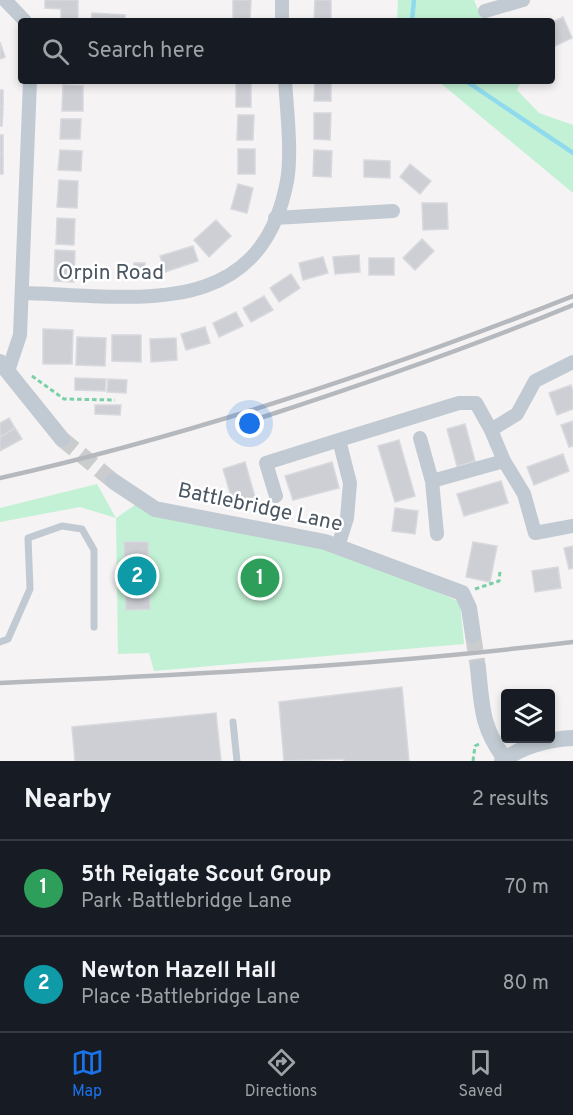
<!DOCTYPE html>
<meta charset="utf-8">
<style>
body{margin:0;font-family:Overpass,sans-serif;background:#20242c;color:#f1f3f6}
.controls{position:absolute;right:18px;bottom:18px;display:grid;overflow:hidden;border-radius:6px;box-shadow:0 3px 9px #0003}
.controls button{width:54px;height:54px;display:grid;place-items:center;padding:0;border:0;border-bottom:2px solid #363941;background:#171b24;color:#f1f3f6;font:30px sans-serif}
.you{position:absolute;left:250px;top:424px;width:21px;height:21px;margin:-15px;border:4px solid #fff;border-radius:50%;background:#1a73e8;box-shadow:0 0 0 9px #1a73e833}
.badge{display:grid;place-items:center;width:39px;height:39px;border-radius:50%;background:#1a73e8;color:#fff;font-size:20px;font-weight:700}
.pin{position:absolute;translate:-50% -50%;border:3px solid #fff;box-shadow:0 2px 6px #0006}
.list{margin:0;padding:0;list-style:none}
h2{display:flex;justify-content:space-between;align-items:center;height:78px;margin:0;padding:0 24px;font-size:26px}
h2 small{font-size:20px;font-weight:400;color:#9ea1a6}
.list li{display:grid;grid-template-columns:39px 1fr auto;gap:18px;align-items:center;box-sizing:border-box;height:96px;padding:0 24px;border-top:2px solid #363941}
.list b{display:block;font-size:22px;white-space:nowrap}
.list p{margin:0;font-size:20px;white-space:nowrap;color:#9ea1a6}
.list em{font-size:20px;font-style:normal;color:#9ea1a6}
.icon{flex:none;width:33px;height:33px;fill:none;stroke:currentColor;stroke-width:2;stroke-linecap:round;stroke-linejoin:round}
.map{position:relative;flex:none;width:573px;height:761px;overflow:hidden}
.search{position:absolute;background:#171b24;box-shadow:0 3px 9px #0003;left:18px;right:18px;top:18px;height:66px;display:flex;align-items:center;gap:15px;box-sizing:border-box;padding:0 21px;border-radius:6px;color:#9ea1a6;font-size:22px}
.sheet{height:270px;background:#171b24}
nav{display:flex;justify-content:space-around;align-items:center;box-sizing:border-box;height:84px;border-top:2px solid #363941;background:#171b24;font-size:16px;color:#9ea1a6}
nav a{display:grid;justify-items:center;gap:3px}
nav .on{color:#1a73e8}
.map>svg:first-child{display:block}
</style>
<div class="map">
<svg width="573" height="761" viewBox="0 0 573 761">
<rect width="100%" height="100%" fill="#f5f3f3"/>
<path fill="#c3f1d5" d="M 398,0 L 474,0 L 483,21 L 397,21 Z
M 438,81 L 521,81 L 517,90 L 539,113 L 573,125 L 573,193 Z
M 97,484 L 116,518 L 135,505 L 348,554 L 460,602 L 464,644 L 154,671 L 149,653 L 118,654 L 116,518 L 80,507 L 0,522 L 0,508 Z"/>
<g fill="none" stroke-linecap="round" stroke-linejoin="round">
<path stroke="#90daee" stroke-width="4.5" d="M 412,21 L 414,0
M 466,81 L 573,153"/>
</g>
<path fill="#cdcfd5" stroke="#d7d9de" stroke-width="1.5" d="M 45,0 L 78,0 L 78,21 L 61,21 L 61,9 L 45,8 Z
M 233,0 L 251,0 L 250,21 L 233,21 Z
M 315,0 L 331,0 L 331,21 L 314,21 Z
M 92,13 L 125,15 L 125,21 L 91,21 Z
M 563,17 L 572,38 L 555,46 L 552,40 L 552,22 Z
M 0,42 L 5,57 L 0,59 Z
M 236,81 L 251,81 L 251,107 L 236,107 Z
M 315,81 L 331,81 L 331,101 L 314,101 Z
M 63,85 L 83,86 L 83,111 L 62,111 Z
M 0,90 L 3,90 L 3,107 L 0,107 Z
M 0,107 L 3,107 L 2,126 L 0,126 Z
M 314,113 L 331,113 L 330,140 L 314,139 Z
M 238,115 L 254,115 L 253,140 L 237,140 Z
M 61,119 L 81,119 L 80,139 L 60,139 Z
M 0,135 L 3,135 L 3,153 L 0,153 Z
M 238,149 L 255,149 L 255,174 L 238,174 Z
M 60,150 L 82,151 L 81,171 L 58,170 Z
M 314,150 L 332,151 L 331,177 L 313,176 Z
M 0,153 L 3,153 L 3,174 L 0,174 Z
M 364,160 L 390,161 L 390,178 L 364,177 Z
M 410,164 L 431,181 L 420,194 L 400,177 Z
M 59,180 L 78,181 L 77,208 L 57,207 Z
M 238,184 L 253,188 L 247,213 L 231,209 Z
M 422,203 L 447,203 L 448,229 L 423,230 Z
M 57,218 L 75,219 L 74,245 L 56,244 Z
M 216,220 L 231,236 L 209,257 L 194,240 Z
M 422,239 L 434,251 L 415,270 L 403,258 Z
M 193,246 L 198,261 L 165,272 L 160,256 Z
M 55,250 L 75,251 L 74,282 L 54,281 Z
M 359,255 L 360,272 L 335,274 L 333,257 Z
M 323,257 L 328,273 L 303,280 L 299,263 Z
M 369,258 L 394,258 L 394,275 L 369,275 Z
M 134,263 L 145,263 L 144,278 L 133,278 Z
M 291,274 L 300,288 L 279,302 L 270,288 Z
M 264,296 L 273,310 L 251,322 L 243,308 Z
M 236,312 L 243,326 L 219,337 L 213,323 Z
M 205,327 L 210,343 L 186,350 L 181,334 Z
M 43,329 L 73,330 L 72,364 L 43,364 Z
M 112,335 L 141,335 L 141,362 L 112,361 Z
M 77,337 L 106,338 L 105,366 L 76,365 Z
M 176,338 L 177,360 L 151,362 L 150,339 Z
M 75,378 L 106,379 L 105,391 L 75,390 Z
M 108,379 L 127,380 L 126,393 L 107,392 Z
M 571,385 L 573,391 L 573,409 L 557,415 L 549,393 Z
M 95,405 L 121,405 L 120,415 L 95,414 Z
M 9,418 L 15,428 L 0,437 L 0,423 Z
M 573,421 L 573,446 L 569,447 L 561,425 Z
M 465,424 L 475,461 L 457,466 L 447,429 Z
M 15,428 L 22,439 L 0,451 L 0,437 Z
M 399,440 L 415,496 L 395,502 L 378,446 Z
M 563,454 L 569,471 L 534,485 L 527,467 Z
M 245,462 L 255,497 L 233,503 L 223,469 Z
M 332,462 L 339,488 L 293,500 L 285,476 Z
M 501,481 L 508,503 L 464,516 L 457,494 Z
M 395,508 L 418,511 L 415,534 L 392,531 Z
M 124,542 L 148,542 L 150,609 L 126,610 Z
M 473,542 L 497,546 L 490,582 L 466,577 Z
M 573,546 L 573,568 L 569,569 L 564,548 Z
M 558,567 L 561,588 L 535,592 L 532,571 Z
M 402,687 L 409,761 L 344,761 L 344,759 L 284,761 L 279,702 Z
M 216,713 L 221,761 L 75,761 L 72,727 Z"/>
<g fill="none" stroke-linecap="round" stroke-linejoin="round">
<path stroke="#caccce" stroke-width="16" stroke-dasharray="16 8" stroke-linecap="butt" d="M 62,439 L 113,481
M 473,635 L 478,668"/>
<path stroke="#7ad0a6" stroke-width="3" stroke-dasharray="4.5 3" stroke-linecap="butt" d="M 32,376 L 64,399 L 115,400
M 475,589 L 499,581 L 500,571
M 473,761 L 475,746 L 479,744"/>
<path stroke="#c1cad2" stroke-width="7" d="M 0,642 L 8,639 L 30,589 L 28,538 L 62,526 L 82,529 L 94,550 L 94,627
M 233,722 L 237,761"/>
<path stroke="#c1cad2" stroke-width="14" d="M 5,0 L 25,21
M 485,11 L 523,0
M 282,21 L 282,0
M 275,218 L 393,211
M 22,293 C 130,295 260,325 287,181 C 292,154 287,110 285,81
M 8,371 L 20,335 L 30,81
M 491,430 L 517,414 L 535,381 L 573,362
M 420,438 L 432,481 L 437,534
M 432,481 L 504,461
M 276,496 L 266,463 L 339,440
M 338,546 L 347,518 L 350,483 L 339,440 L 459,403 L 476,403 L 491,430 L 504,461 L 524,494 L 535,533 L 573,526"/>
<path stroke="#c1cad2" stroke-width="16" d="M 0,362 L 62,439
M 113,481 L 155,509 L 325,542 L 462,593 L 469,608 L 473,635
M 478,668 C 482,706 481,727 505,759
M 502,761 C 523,746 547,739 573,738"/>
<path stroke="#b5b8bd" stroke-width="4.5" d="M 263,417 C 368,383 471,347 573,305
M 0,478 C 196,434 386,370 573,296
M 0,683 C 191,675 383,665 573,642"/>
</g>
<g text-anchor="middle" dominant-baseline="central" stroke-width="5" stroke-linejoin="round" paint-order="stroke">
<g font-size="21" fill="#4a5661" stroke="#fff">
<text x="111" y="273">Orpin Road</text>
<text transform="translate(260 508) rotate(12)">Battlebridge Lane</text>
</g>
</g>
</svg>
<div class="controls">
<button><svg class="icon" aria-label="layers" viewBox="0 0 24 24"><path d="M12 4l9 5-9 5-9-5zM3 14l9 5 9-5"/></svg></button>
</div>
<div class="you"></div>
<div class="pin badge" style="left:260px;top:578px;background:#2e9e5b">1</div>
<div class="pin badge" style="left:137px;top:576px;background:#0f9aa8">2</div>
<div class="search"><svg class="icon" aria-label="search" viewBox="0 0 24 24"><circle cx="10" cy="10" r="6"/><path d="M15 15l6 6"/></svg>Search here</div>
</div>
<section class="sheet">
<h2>Nearby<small>2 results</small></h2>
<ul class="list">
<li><span class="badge" style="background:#2e9e5b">1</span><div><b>5th Reigate Scout Group</b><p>Park · Battlebridge Lane</p></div><em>70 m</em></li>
<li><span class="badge" style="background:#0f9aa8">2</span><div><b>Newton Hazell Hall</b><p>Place · Battlebridge Lane</p></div><em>80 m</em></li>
</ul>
</section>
<nav>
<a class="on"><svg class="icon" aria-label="map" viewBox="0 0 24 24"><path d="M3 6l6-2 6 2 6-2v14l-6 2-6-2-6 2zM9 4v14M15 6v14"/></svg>Map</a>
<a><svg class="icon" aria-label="directions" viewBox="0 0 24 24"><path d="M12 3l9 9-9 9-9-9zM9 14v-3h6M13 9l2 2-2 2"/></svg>Directions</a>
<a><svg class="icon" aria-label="saved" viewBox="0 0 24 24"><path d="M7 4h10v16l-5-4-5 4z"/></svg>Saved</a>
</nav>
